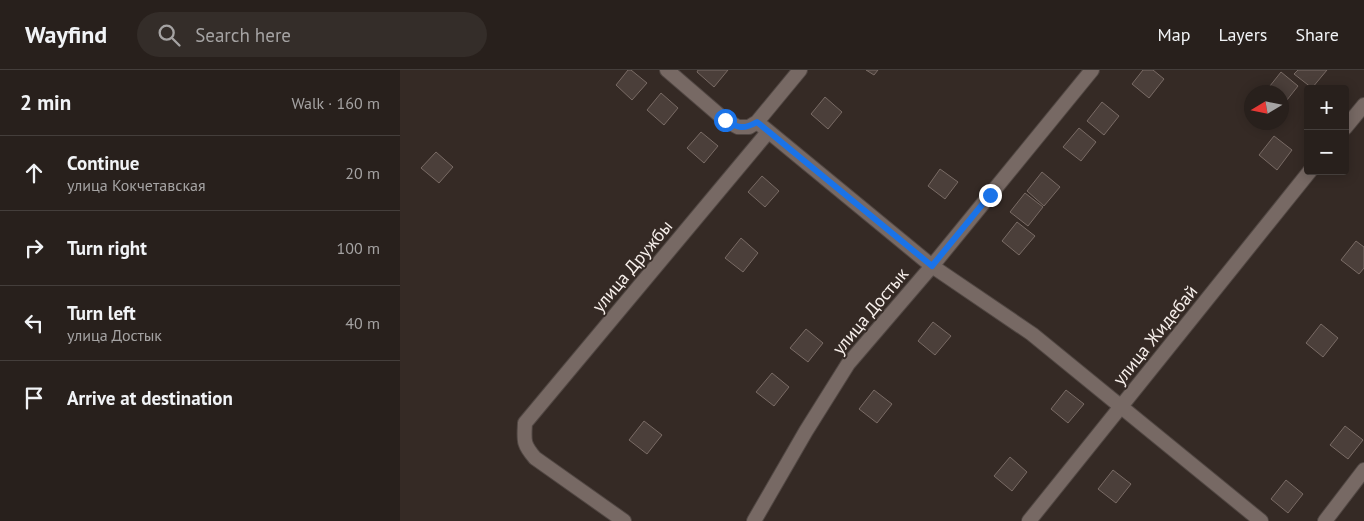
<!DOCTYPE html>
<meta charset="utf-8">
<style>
body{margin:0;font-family:"PT Sans",sans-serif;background:#342d29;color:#f1f3f6}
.controls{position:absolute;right:15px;top:15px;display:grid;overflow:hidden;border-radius:5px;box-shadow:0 2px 12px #0003}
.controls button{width:45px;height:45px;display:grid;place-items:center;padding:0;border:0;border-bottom:1px solid #443e3b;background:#28201c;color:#f1f3f6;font:25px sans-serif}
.compass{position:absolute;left:844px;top:15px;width:45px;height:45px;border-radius:50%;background:#28201c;box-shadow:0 2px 12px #0003;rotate:260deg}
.stop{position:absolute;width:15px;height:15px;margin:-11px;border:4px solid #1a73e8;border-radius:50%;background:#fff}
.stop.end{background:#1a73e8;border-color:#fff;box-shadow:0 1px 5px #0008}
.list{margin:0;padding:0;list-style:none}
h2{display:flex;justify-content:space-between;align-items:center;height:65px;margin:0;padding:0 20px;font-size:21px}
h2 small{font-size:16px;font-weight:400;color:#a5a3a3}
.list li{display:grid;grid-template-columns:32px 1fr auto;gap:15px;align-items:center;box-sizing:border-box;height:75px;padding:0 20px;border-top:1px solid #443e3b}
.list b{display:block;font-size:19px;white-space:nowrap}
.list p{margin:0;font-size:16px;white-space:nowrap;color:#a5a3a3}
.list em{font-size:16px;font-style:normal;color:#a5a3a3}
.icon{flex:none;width:28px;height:28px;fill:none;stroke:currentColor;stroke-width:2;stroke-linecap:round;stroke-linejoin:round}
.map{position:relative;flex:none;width:964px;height:451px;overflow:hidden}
header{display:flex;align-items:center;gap:30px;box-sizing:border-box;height:70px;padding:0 25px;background:#28201c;border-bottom:1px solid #443e3b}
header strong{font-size:24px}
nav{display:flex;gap:28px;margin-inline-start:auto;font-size:18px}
.search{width:350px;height:45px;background:#342d29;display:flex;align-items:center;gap:12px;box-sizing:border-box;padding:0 18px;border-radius:28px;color:#a5a3a3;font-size:19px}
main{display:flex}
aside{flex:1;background:#28201c}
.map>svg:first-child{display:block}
</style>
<header>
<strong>Wayfind</strong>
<div class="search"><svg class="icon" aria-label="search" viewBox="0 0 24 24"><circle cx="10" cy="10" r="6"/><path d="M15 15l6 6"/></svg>Search here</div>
<nav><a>Map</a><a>Layers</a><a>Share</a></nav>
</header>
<main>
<aside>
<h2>2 min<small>Walk · 160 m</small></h2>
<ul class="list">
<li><svg class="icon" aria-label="ahead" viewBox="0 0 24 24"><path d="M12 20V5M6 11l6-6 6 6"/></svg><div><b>Continue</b><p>улица Кокчетавская</p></div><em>20 m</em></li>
<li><svg class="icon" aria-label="right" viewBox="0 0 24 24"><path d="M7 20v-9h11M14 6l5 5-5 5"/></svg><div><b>Turn right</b></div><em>100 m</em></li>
<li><svg class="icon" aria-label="left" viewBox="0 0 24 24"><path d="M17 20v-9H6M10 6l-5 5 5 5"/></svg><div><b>Turn left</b><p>улица Достык</p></div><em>40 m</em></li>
<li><svg class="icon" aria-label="arrive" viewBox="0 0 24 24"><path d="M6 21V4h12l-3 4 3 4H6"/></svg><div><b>Arrive at destination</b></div></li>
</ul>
</aside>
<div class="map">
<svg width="964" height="451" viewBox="0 0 964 451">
<rect width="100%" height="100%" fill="#352a25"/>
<path fill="#4b3f3a" stroke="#796b65" d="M 228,0 L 231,0 L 247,13 L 232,30 L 216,15 Z
M 298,0 L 328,0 L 314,17 L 297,2 Z
M 466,0 L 478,0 L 474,5 Z
M 743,0 L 753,0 L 764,9 L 749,28 L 732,14 Z
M 898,0 L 927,0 L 912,18 L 894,4 Z
M 881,2 L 898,16 L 883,35 L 882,34 L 882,22 L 867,22 L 866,21 Z
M 261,23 L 278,38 L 264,55 L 247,40 Z
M 425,27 L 442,42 L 428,59 L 411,44 Z
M 702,32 L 719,46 L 704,65 L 687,51 Z
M 679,58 L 696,72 L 681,91 L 663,77 Z
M 301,62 L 318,76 L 304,93 L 287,78 Z
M 874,66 L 892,80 L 877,100 L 859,85 Z
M 36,82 L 53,97 L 39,113 L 21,98 Z
M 540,99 L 558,112 L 545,129 L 528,116 Z
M 642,102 L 660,117 L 644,136 L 627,121 Z
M 362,106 L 379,121 L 365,137 L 348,122 Z
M 625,123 L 643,137 L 628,156 L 610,142 Z
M 617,152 L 635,166 L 619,185 L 602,171 Z
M 341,168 L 358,183 L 343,202 L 325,188 Z
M 956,171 L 964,177 L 964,198 L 959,204 L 941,190 Z
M 533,252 L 551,266 L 535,285 L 518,271 Z
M 921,254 L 938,268 L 923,287 L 906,273 Z
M 406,259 L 423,273 L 408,292 L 390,278 Z
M 372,303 L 389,317 L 374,336 L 356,322 Z
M 474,320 L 492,334 L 477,353 L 459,339 Z
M 666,320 L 684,334 L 668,353 L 651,339 Z
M 244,351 L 262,365 L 247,384 L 229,370 Z
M 945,356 L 963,370 L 948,389 L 930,375 Z
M 610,387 L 627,402 L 612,421 L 594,406 Z
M 713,400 L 731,414 L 716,433 L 698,419 Z
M 886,410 L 903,424 L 888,443 L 871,429 Z"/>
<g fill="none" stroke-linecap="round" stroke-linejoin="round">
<defs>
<path id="minor" d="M 267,0 L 325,50 L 338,57 L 349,57 L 357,52 L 400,0
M 357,52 L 532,196 L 632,264 L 861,451
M 945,58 L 964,35
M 224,451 L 135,388 C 123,374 124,371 125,353 L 368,62
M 354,451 L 406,361 L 448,294 L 532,196 L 692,0
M 629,451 L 910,101
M 925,451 L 964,400"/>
</defs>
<use href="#minor" stroke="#514743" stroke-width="16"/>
<use href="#minor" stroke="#776964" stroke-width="14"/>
</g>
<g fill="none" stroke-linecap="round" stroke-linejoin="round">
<path stroke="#1a73e8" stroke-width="6" d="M 325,50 C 338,58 343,60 357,52 L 532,196 L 590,125"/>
</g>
<g text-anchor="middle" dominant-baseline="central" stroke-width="4" stroke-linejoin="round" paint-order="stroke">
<g font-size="18" fill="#f7efeb" stroke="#352a25">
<text transform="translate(232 196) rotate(-50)">улица Дружбы</text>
<text transform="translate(470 241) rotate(-50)">улица Достык</text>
<text transform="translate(755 265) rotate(-51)">улица Жидебай</text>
</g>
</g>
</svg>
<div class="controls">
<button>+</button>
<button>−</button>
</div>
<svg class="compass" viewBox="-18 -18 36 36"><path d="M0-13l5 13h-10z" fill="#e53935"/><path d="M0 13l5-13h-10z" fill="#a5a3a3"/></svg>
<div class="stop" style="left:325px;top:50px"></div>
<div class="stop end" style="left:590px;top:125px"></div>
</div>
</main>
